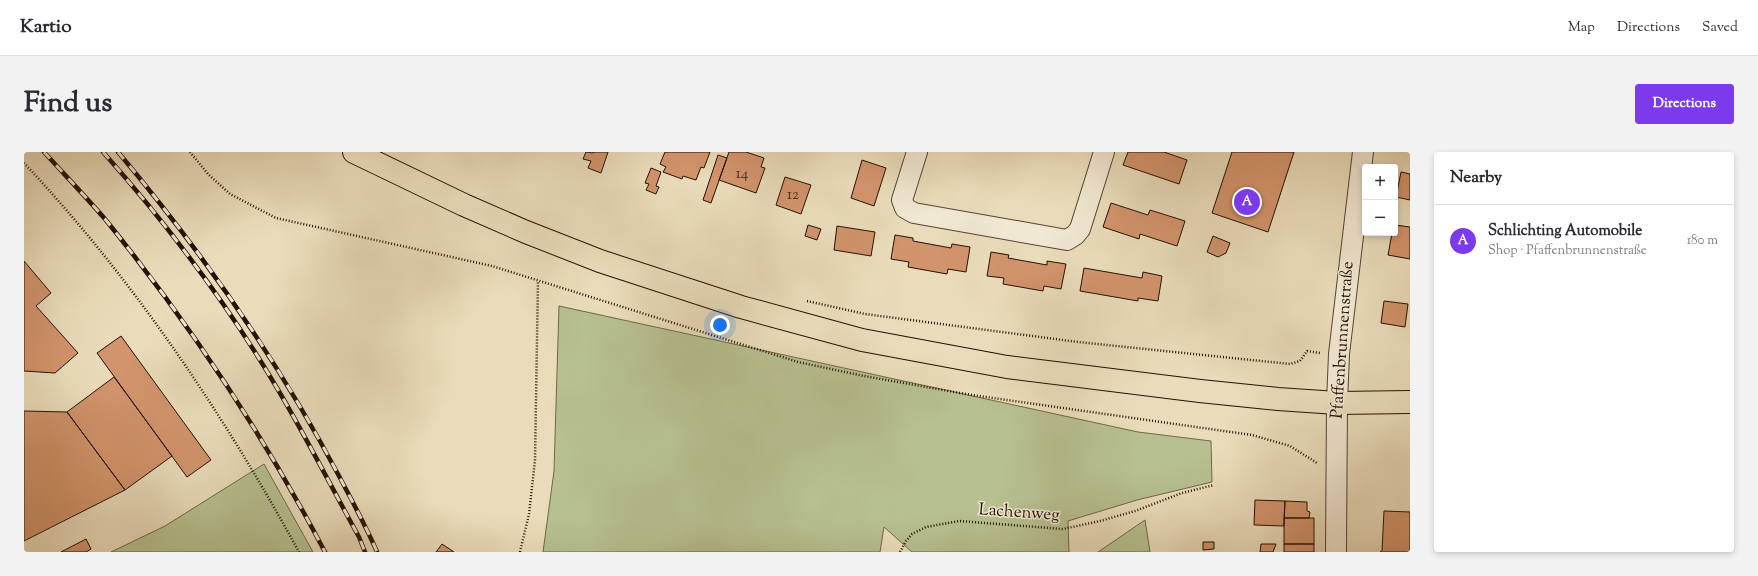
<!DOCTYPE html>
<meta charset="utf-8">
<style>
body{margin:0;font-family:"Sorts Mill Goudy",serif;background:#f2f2f3;color:#2b2b33}
.controls{position:absolute;right:12px;top:12px;display:grid;overflow:hidden;border-radius:4px;box-shadow:0 2px 6px #0003}
.controls button{width:36px;height:36px;display:grid;place-items:center;padding:0;border:0;border-bottom:1px solid #e1e1e2;background:#fff;color:#2b2b33;font:20px sans-serif}
.you{position:absolute;left:696px;top:173px;width:14px;height:14px;margin:-10px;border:3px solid #fff;border-radius:50%;background:#1a73e8;box-shadow:0 0 0 6px #1a73e833}
.badge{display:grid;place-items:center;width:26px;height:26px;border-radius:50%;background:#7c3aed;color:#fff;font-size:13px;font-weight:700}
.pin{position:absolute;translate:-50% -50%;border:2px solid #fff;box-shadow:0 1px 4px #0006}
.list{margin:0;padding:0;list-style:none}
h2{display:flex;justify-content:space-between;align-items:center;height:52px;margin:0;padding:0 16px;font-size:17px}
h2 small{font-size:13px;font-weight:400;color:#7c7c81}
.list li{display:grid;grid-template-columns:26px 1fr auto;gap:12px;align-items:center;box-sizing:border-box;height:72px;padding:0 16px;border-top:1px solid #e1e1e2}
.list b{display:block;font-size:15px;white-space:nowrap}
.list p{margin:0;font-size:13px;white-space:nowrap;color:#7c7c81}
.list em{font-size:13px;font-style:normal;color:#7c7c81}
.map{position:relative;flex:none;width:1386px;height:400px;overflow:hidden;border-radius:4px}
header{display:flex;align-items:center;gap:24px;box-sizing:border-box;height:56px;padding:0 20px;background:#fff;border-bottom:1px solid #e1e1e2}
header strong{font-size:19px}
nav{display:flex;gap:22px;margin-inline-start:auto;font-size:14px}
.intro{display:flex;align-items:center;justify-content:space-between;box-sizing:border-box;height:96px;padding:0 24px}
h1{margin:0;font-size:28px}
.button{padding:10px 18px;border-radius:4px;background:#7c3aed;color:#fff;font-size:14px;font-weight:700}
main{display:flex;gap:24px;padding:0 24px}
aside{flex:1;background:#fff;border-radius:4px;box-shadow:0 2px 6px #0003}
.map>svg:first-child{display:block}
</style>
<header>
<strong>Kartio</strong>
<nav><a>Map</a><a>Directions</a><a>Saved</a></nav>
</header>
<div class="intro"><h1>Find us</h1><a class="button">Directions</a></div>
<main>
<div class="map">
<svg width="1386" height="400" viewBox="0 0 1386 400">
<rect width="100%" height="100%" fill="#eadcbb"/>
<filter id="stains"><feTurbulence type="fractalNoise" baseFrequency=".005" numOctaves="4"/><feColorMatrix values="0 0 0 0 .2 0 0 0 0 .09 0 0 0 0 .02 0 0 0 .5 -.17"/></filter>
<radialGradient id="worn" r=".72"><stop offset=".6" stop-color="#630" stop-opacity="0"/><stop offset="1" stop-color="#630" stop-opacity=".3"/></radialGradient>
<path fill="#b7c090" stroke="#6d6849" d="M 535,154 L 1114,280 L 1187,289 L 1188,330 L 1113,348 L 1044,369 L 1045,400 L 888,400 L 860,375 L 856,400 L 519,400 L 530,319 Z
M 240,312 L 289,400 L 87,400 L 141,374 Z
M 1121,368 L 1126,400 L 1074,400 Z"/>
<path fill="#d2946c" stroke="#231102" d="M 562,0 L 569,1 L 570,0 L 584,0 L 577,21 L 564,16 L 567,9 L 559,7 Z
M 641,0 L 686,0 L 680,16 L 677,15 L 672,28 L 659,24 L 658,27 L 639,20 L 642,15 L 636,12 Z
M 705,0 L 722,0 L 740,6 L 737,15 L 741,16 L 732,41 L 695,28 Z
M 1104,0 L 1140,0 L 1163,8 L 1155,32 L 1099,13 Z
M 1208,0 L 1270,0 L 1244,80 L 1188,61 Z
M 694,3 L 703,6 L 687,51 L 679,48 Z
M 838,8 L 862,16 L 850,54 L 827,46 Z
M 627,16 L 637,20 L 632,34 L 635,35 L 632,42 L 622,38 L 625,32 L 621,31 Z
M 1377,20 L 1386,22 L 1386,48 L 1372,45 Z
M 761,25 L 787,33 L 777,62 L 752,53 Z
M 1087,51 L 1124,63 L 1126,58 L 1161,69 L 1153,94 L 1116,82 L 1115,87 L 1079,75 Z
M 784,73 L 797,77 L 793,88 L 781,84 Z
M 1371,73 L 1386,75 L 1386,107 L 1364,103 L 1368,81 L 1371,81 Z
M 813,74 L 851,80 L 847,104 L 810,98 Z
M 871,83 L 889,86 L 889,89 L 927,96 L 928,92 L 946,95 L 942,120 L 924,117 L 923,122 L 884,115 L 885,110 L 867,107 Z
M 1189,84 L 1206,91 L 1202,101 L 1194,105 L 1183,100 Z
M 967,100 L 985,103 L 984,106 L 1023,113 L 1023,109 L 1042,112 L 1037,137 L 1020,134 L 1019,139 L 979,132 L 980,126 L 963,124 Z
M 0,109 L 27,141 L 12,154 L 54,201 L 31,221 L 0,219 Z
M 1060,116 L 1118,126 L 1119,120 L 1138,124 L 1134,149 L 1114,146 L 1114,149 L 1056,139 Z
M 1360,149 L 1384,152 L 1381,175 L 1357,171 Z
M 97,184 L 187,308 L 163,325 L 73,201 Z
M 90,225 L 148,304 L 101,338 L 43,260 Z
M 0,259 L 43,260 L 101,338 L 0,389 Z
M 1231,348 L 1261,349 L 1260,374 L 1230,373 Z
M 1261,349 L 1283,350 L 1283,359 L 1286,360 L 1285,366 L 1260,366 Z
M 1360,359 L 1386,360 L 1386,400 L 1356,400 L 1358,399 Z
M 1260,366 L 1290,366 L 1290,392 L 1260,392 Z
M 62,387 L 67,397 L 62,400 L 37,400 Z
M 1179,390 L 1190,390 L 1190,397 L 1179,398 Z
M 418,392 L 430,400 L 412,400 Z
M 1237,392 L 1252,392 L 1249,400 L 1236,400 Z
M 1260,392 L 1290,392 L 1290,400 L 1260,400 Z"/>
<g fill="none" stroke-linecap="round" stroke-linejoin="round">
<defs>
<path id="minor" d="M 893,0 L 878,48 L 881,56 L 890,61 L 1043,88 L 1051,83 L 1056,77 L 1080,0
M 1312,400 L 1313,251 L 1315,202 L 1339,0"/>
<path id="major" d="M 330,0 L 440,53 L 502,80 L 576,109 L 717,155 L 838,188 L 983,215 L 1176,239 L 1254,247 L 1313,251 L 1386,250"/>
</defs>
<use href="#minor" stroke="#554430" stroke-width="22"/>
<use href="#major" stroke="#231102" stroke-width="24"/>
<path stroke="#231102" stroke-width="2.5" stroke-dasharray="1 2" stroke-linecap="butt" d="M 166,0 L 184,22 L 206,42 L 252,66 L 468,114 L 774,210 L 840,224 L 948,243 L 1228,283 L 1266,294 L 1293,311
M 0,11 C 109,127 199,261 275,400
M 783,149 L 841,162 L 1054,190 L 1266,212 L 1276,209 L 1283,199 L 1296,201
M 496,400 L 505,362 L 511,308 L 514,129
M 876,400 L 882,389 L 888,382 L 902,375 L 935,369 L 1039,377 L 1076,369 L 1111,359 L 1158,341 L 1190,333"/>
<use href="#minor" stroke="#f1e8d3" stroke-width="20"/>
<use href="#major" stroke="#eadcbb" stroke-width="22"/>
<defs>
<path id="rail" d="M 20,0 C 40,22 61,44 81,67 C 165,171 239,282 301,400
M 79,0 C 143,72 204,153 253,236 C 282,285 308,336 335,385 L 341,400
M 94,0 C 179,101 253,207 315,324 C 328,349 342,374 353,400"/>
</defs>
<use href="#rail" stroke="#231102" stroke-width="4.5"/>
<use href="#rail" stroke="#f1e8d3" stroke-width="3" stroke-dasharray="9" stroke-linecap="butt"/>
</g>
<g text-anchor="middle" dominant-baseline="central" stroke-width="3" stroke-linejoin="round" paint-order="stroke">
<g font-size="15" fill="#4f321c">
<text x="718" y="22">14</text>
<text x="769" y="43">12</text>
</g>
<g font-size="17" fill="#231102" stroke="#f1e8d3">
<text transform="translate(1319 188) rotate(-86)">Pfaffenbrunnenstraße</text>
<text transform="translate(995 361) rotate(4)">Lachenweg</text>
</g>
</g>
<rect width="100%" height="100%" filter="url(#stains)"/>
<rect width="100%" height="100%" fill="url(#worn)"/>
</svg>
<div class="controls">
<button>+</button>
<button>−</button>
</div>
<div class="you"></div>
<div class="pin badge" style="left:1223px;top:50px">A</div>
</div>
<aside>
<h2>Nearby<small></small></h2>
<ul class="list">
<li><span class="badge">A</span><div><b>Schlichting Automobile</b><p>Shop · Pfaffenbrunnenstraße</p></div><em>180 m</em></li>
</ul>
</aside>
</main>
